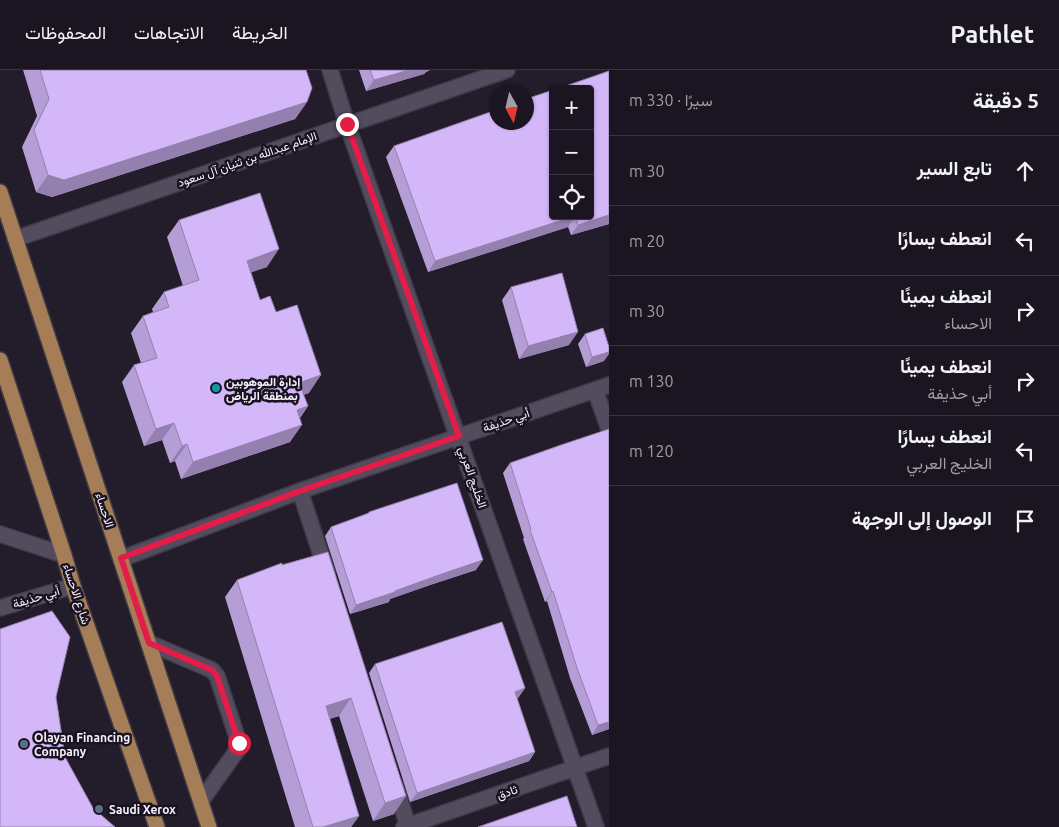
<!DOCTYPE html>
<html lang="ar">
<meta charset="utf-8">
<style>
body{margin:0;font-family:Ubuntu,Vazirmatn,sans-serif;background:#27222d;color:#f1f3f6;direction:rtl}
.controls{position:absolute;right:15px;top:15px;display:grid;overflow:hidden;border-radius:5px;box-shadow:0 1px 4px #0004}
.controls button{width:45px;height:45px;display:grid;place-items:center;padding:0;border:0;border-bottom:1px solid #38343e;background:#1a1520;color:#f1f3f6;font:25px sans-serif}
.compass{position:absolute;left:489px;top:15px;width:45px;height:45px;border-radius:50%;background:#1a1520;box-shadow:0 1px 4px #0004;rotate:172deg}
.stop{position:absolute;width:15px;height:15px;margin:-11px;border:4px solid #e11d48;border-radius:50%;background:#fff}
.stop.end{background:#e11d48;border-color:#fff;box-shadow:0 1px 5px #0008}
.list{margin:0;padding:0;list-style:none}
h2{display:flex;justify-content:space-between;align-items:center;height:65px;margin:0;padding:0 20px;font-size:21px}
h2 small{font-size:16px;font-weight:400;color:#9f9fa5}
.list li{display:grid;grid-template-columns:32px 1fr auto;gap:15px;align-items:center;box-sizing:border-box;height:70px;padding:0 20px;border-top:1px solid #38343e}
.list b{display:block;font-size:19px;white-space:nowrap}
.list p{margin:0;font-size:16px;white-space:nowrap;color:#9f9fa5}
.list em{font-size:16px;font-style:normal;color:#9f9fa5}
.icon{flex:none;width:28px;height:28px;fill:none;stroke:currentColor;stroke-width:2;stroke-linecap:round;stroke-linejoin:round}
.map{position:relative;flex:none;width:609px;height:757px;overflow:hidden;direction:ltr}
header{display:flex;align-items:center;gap:30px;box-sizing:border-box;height:70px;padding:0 25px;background:#1a1520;border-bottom:1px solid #38343e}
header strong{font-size:24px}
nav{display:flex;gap:28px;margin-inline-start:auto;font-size:18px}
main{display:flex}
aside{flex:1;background:#1a1520}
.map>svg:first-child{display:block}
</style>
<header>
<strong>Pathlet</strong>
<nav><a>الخريطة</a><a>الاتجاهات</a><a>المحفوظات</a></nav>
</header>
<main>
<aside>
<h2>5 دقيقة<small>سيرًا · 330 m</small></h2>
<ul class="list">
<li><svg class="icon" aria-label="ahead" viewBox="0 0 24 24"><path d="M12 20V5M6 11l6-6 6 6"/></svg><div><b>تابع السير</b></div><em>30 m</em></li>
<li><svg class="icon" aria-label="left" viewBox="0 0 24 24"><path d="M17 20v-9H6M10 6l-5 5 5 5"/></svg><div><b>انعطف يسارًا</b></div><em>20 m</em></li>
<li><svg class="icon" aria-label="right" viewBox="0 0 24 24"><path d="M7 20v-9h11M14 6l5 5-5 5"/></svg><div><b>انعطف يمينًا</b><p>الاحساء</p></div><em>30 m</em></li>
<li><svg class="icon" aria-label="right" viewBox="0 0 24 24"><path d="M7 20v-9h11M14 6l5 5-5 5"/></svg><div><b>انعطف يمينًا</b><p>أبي حذيفة</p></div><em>130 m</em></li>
<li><svg class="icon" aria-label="left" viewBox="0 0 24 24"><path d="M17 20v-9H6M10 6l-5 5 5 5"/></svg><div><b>انعطف يسارًا</b><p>الخليج العربي</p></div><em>120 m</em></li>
<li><svg class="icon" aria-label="arrive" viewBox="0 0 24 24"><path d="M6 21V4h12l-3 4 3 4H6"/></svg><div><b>الوصول إلى الوجهة</b></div></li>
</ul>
</aside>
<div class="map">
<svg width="609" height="757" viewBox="0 0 609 757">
<rect width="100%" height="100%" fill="#231c2b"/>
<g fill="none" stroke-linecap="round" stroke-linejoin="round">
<defs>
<path id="minor" d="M 330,0 L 347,54 L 596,757
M 15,169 L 507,0
M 595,320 L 609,359
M 300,421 L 327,503
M 0,464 L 64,485
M 121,489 L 300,421 L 609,315
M 0,538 L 73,516
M 149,573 L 212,600 L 217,606 L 239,673 L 238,679 L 201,731
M 395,715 L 408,756
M 404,757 L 609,686"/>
<path id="major" d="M 0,122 L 209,757
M 0,290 L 64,485 L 73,516 L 157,757"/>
</defs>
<use href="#minor" stroke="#3f3a46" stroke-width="18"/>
<use href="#major" stroke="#3f3a46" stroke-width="18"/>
<use href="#minor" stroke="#534c5e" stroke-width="15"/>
<use href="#major" stroke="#a57e58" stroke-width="15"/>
</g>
<path fill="#b59dd5" d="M 23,0 L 306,0 L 307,32 L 295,49 L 52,127 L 36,122 L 22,77 L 37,46 Z
M 359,0 L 430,0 L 426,2 L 424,4 L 366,21 Z
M 394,76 L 590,146 L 609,154 L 571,165 L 568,157 L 428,202 L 386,87 Z
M 179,150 L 267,197 L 251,202 L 260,230 L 276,242 L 309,323 L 303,325 L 308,336 L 300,348 L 290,372 L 181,409 L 175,391 L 170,393 L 162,370 L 144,376 L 122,312 L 134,295 L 141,293 L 131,263 L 143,246 L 153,242 L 152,239 L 164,222 L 183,216 L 167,167 Z
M 511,217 L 569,275 L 519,289 L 502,230 Z
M 585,264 L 604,291 L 586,297 L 578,274 Z
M 510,393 L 609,659 L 592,665 L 570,608 L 547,531 L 545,532 L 523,469 L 524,468 L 503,403 Z
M 369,442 L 476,500 L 430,515 L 390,529 L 389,532 L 350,544 L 325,466 L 331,457 L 368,444 Z
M 328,482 L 394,744 L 373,751 L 339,646 L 329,649 L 359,746 L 351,757 L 295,757 L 225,527 L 237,510 L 282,495 Z
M 375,594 L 525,618 L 518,628 L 517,628 L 535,682 L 529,691 L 410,732 L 369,603 Z"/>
<path fill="#9480ae" d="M 409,0 L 430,0 L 426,2 L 424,4 L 366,21 L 374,10 Z
M 307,32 L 295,49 L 52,127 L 36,122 L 48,105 Z
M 609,145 L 609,154 L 571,165 L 578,155 Z
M 575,146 L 568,157 L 428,202 L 435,191 Z
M 279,179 L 267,197 L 235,208 L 247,191 Z
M 578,262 L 569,275 L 519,289 L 528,276 Z
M 609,282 L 609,284 L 604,291 L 586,297 L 592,287 Z
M 321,305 L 309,323 L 287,330 L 299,313 Z
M 308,336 L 296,354 L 297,340 Z
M 174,353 L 162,370 L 144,376 L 156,359 Z
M 302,355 L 290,372 L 181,409 L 193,392 Z
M 187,374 L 175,391 L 170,393 L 182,376 Z
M 483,490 L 476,500 L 430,515 L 390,529 L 389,532 L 350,544 L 356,535 L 436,506 Z
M 553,521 L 547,531 L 545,532 L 552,522 Z
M 525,618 L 518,628 L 508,631 L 515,622 Z
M 351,628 L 339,646 L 314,654 L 326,636 Z
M 609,652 L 609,659 L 592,665 L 598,655 Z
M 535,682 L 529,691 L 410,732 L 417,723 Z
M 406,726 L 394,744 L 373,751 L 385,733 Z
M 359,746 L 351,757 L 323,757 Z"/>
<path fill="#d3b7f8" stroke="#9480ae" d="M 40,0 L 306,0 L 312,18 L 307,32 L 64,110 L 48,105 L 34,60 L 49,29 Z
M 370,0 L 409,0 L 374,10 Z
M 609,1 L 609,145 L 578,155 L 575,146 L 590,146 L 590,19 L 557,19 Z
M 553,20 L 553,146 L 575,146 L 435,191 L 394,76 L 496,40 L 496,52 L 526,52 L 526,29 Z
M 260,123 L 279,179 L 247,191 L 260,230 L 270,226 L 276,242 L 297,235 L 321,305 L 299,313 L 308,336 L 297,340 L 302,355 L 193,392 L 187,374 L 182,376 L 174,353 L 156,359 L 134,295 L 157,288 L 143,246 L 169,237 L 164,222 L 199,210 L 179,150 Z
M 562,203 L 578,262 L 528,276 L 511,217 Z
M 603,258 L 609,277 L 609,282 L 592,287 L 585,264 Z
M 609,359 L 609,652 L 598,655 L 577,598 L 553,521 L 552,522 L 530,460 L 531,459 L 510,393 L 561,375 Z
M 457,413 L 483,490 L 436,506 L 395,521 L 395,522 L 356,535 L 331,457 L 369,443 L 369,442 Z
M 328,482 L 406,726 L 385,733 L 351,628 L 326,636 L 359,746 L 323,757 L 313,757 L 237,510 L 282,493 L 282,495 Z
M 52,541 L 70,567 L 56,627 L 65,687 L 93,738 L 115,757 L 0,757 L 0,559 Z
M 502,552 L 525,618 L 515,622 L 535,682 L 417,723 L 375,594 Z
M 567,726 L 577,757 L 478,757 Z"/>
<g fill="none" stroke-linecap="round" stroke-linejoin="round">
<path stroke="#e11d48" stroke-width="6" d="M 239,673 L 217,606 L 212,600 L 149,573 L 121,488 L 300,421 L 459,366 L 347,54"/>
</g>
<circle fill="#0f9aa8" stroke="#191322" stroke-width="2" cx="216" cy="318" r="5"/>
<g fill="#5c6f8a" stroke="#191322" stroke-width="2">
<circle cx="24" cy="674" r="5"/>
<circle cx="99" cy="739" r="5"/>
</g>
<g text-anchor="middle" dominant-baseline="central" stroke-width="5" stroke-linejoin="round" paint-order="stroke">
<g font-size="12" fill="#f6f1fc" stroke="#191322">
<text transform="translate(247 89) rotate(-19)">الإمام عبدالله بن ثنيان آل سعود</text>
<text transform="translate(506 350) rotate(-19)">أبي حذيفة</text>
<text transform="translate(473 407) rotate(71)">الخليج العربي</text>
<text transform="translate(105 440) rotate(72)">الاحساء</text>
<text transform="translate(77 524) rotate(72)">شارع الاحساء</text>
<text transform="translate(36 527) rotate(-17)">أبي حذيفة</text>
<text transform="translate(507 722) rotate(-19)">ثادق</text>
</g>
<g font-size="12" font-weight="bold" fill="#f6f1fc" stroke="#191322" text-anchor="start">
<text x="226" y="311">إدارة الموهوبين<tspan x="226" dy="14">بمنطقة الرياض</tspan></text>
<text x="34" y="667">Olayan Financing<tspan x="34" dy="14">Company</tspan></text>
<text x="109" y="739">Saudi Xerox</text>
</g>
</g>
</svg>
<div class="controls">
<button>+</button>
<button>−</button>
<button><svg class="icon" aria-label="locate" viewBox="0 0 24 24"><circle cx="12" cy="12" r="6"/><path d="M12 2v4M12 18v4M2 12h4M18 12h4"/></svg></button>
</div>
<svg class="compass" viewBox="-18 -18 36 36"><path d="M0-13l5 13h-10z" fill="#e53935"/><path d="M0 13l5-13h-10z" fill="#9f9fa5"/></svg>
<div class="stop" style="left:239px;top:673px"></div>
<div class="stop end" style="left:347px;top:54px"></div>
</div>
</main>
